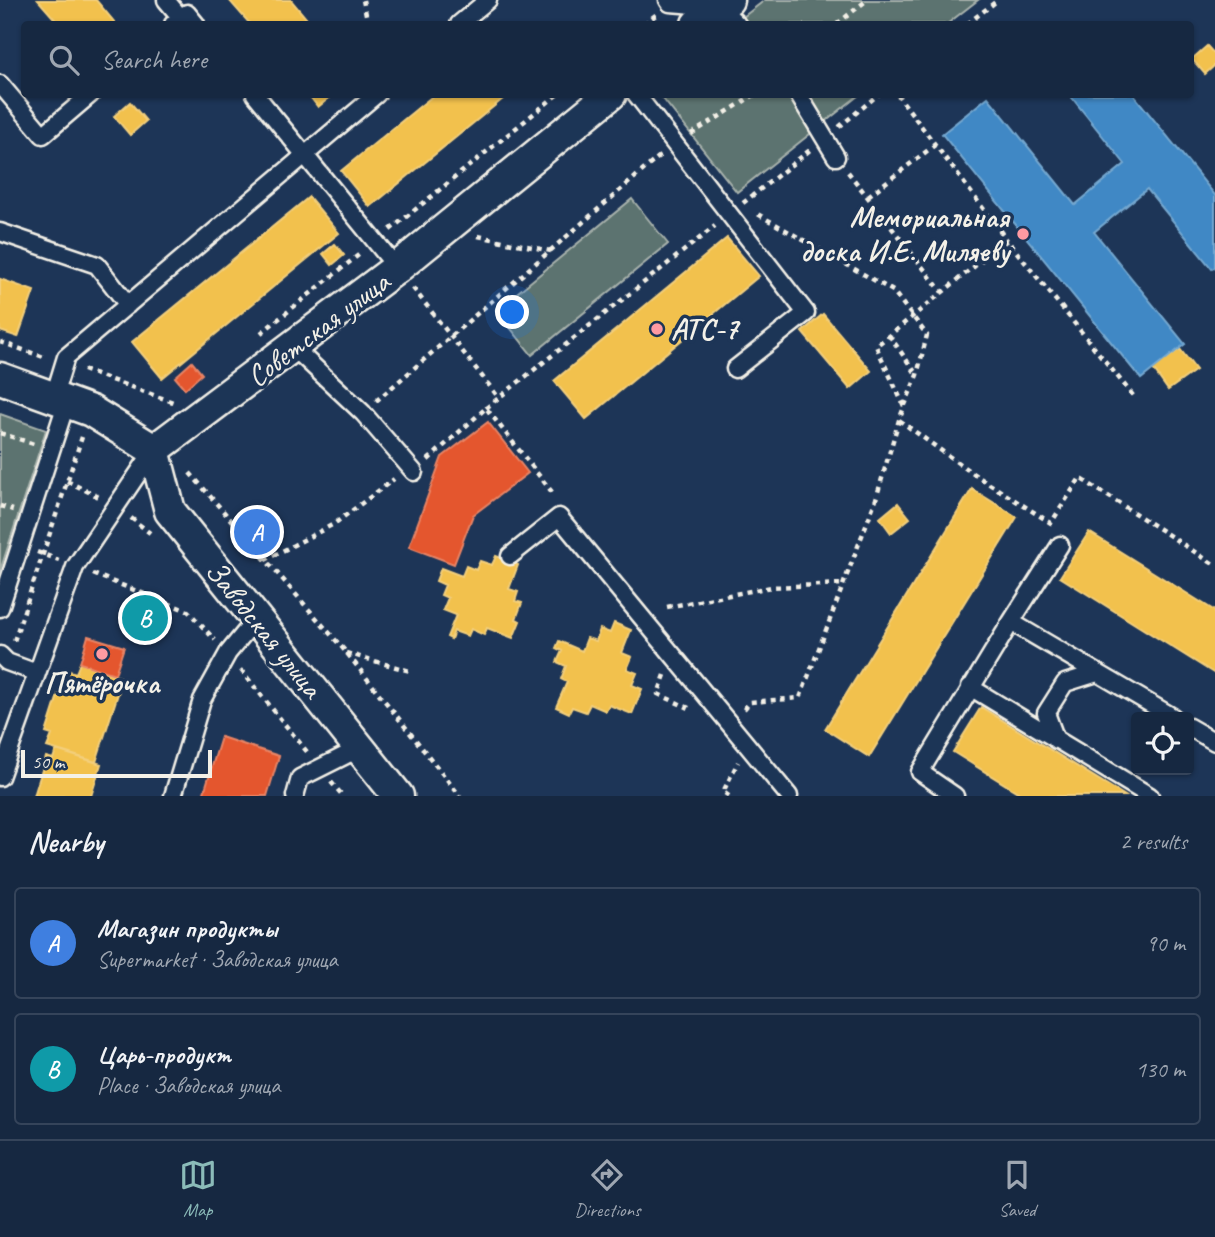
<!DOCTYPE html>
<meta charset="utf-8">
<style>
body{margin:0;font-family:Caveat,sans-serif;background:#23344c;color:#f1f3f6}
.controls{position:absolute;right:21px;bottom:21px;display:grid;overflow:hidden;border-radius:7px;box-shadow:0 2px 5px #0004}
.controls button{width:63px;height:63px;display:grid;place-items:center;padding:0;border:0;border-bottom:2px solid #35445a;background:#162841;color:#f1f3f6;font:35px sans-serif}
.scale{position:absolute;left:21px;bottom:18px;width:191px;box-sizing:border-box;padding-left:7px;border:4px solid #f4f1e8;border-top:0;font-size:19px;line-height:24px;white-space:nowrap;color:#f4f1e8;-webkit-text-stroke:5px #1d3557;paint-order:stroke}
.you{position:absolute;left:513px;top:313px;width:24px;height:24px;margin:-18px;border:5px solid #fff;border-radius:50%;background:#1a73e8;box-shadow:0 0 0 10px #1a73e833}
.badge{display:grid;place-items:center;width:46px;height:46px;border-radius:50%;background:#8bbbb9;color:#fff;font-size:23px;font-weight:700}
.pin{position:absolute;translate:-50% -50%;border:4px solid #fff;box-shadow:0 2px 7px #0006}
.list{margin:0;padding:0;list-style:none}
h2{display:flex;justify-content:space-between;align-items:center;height:91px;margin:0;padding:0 28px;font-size:30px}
h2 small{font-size:23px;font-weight:400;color:#9ea6b1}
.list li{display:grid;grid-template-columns:46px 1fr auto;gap:21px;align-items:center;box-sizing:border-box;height:112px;margin:0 14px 14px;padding:0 14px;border:2px solid #35445a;border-radius:7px}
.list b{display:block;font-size:26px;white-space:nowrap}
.list p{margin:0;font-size:23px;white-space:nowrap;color:#9ea6b1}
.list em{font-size:23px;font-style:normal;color:#9ea6b1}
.icon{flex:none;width:38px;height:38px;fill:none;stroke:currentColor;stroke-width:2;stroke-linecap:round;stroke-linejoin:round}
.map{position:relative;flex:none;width:1215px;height:796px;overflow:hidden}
.search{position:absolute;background:#162841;box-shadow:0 2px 5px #0004;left:21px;right:21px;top:21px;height:77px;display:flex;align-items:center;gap:18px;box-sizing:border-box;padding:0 24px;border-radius:7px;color:#9ea6b1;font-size:26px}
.sheet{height:343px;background:#162841}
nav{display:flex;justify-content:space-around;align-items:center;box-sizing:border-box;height:98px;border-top:2px solid #35445a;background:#162841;font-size:19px;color:#9ea6b1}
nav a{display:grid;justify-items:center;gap:4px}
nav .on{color:#8bbbb9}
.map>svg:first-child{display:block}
</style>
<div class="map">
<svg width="1215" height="796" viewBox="0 0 1215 796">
<rect width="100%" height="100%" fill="#1d3557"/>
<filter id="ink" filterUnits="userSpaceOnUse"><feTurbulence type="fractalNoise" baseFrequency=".0143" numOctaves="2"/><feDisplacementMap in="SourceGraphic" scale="14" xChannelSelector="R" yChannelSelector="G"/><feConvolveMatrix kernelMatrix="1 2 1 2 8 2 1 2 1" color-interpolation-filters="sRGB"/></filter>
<g filter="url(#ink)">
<path fill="#5c7370" stroke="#a8b2ac" stroke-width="2" d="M 765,0 L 978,0 L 947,24 L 734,24 Z
M 660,95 L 859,95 L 737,192 Z
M 632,199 L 668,244 L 532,355 L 496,310 Z
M 0,414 L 46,430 L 0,571 Z"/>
<path fill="#f2c14e" stroke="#f3cf7c" stroke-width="2" d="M 38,0 L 96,0 L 116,24 L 59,24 Z
M 229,0 L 291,0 L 311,24 L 250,24 Z
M 1207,46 L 1215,55 L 1215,65 L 1205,74 L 1192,59 Z
M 308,94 L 334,94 L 318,107 Z
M 435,94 L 509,94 L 370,207 L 341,171 Z
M 130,102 L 146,121 L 130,135 L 114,116 Z
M 309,197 L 339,233 L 162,378 L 132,342 Z
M 727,238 L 759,276 L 586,419 L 554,381 Z
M 335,244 L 344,255 L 332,265 L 323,254 Z
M 0,279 L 34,291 L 18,337 L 0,331 Z
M 823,314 L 871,371 L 850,389 L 802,332 Z
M 1180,349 L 1196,370 L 1168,390 L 1153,369 Z
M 972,489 L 1017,517 L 869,757 L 825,729 Z
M 898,503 L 910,518 L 891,533 L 880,518 Z
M 1089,532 L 1215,611 L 1215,674 L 1060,577 Z
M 496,556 L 518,565 L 509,589 L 518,592 L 515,601 L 522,603 L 516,619 L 520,621 L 513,638 L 487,628 L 484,635 L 471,629 L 468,636 L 454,631 L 451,639 L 447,637 L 456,615 L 443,610 L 448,598 L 441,595 L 445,585 L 436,581 L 441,568 L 462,576 L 466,566 L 476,570 L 480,561 L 492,565 Z
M 614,623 L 631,630 L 622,653 L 632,657 L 627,669 L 637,673 L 632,685 L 642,689 L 632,714 L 609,705 L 606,711 L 590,704 L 586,712 L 572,707 L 569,713 L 556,707 L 567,682 L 561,679 L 566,666 L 557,662 L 562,651 L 556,648 L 559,641 L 582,651 L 587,638 L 596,641 L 600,629 L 610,633 Z
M 80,663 L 123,678 L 96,762 L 47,747 L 52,735 L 46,733 L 66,670 L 76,673 Z
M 981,707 L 1007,723 L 1125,796 L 1024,796 L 953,752 Z
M 56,750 L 101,764 L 91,796 L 34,796 L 46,757 L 53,759 Z"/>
<path fill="#e4572e" stroke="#e98566" stroke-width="2" d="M 192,362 L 202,374 L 185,389 L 175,377 Z
M 488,422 L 528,473 L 473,515 L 454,564 L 409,547 L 442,457 Z
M 256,520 L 268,535 L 258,544 L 246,529 Z
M 129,600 L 169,613 L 161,635 L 122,622 Z
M 88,636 L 124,647 L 115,674 L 80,663 Z
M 221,737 L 279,756 L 267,796 L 203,796 Z"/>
<path fill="#3f88c5" stroke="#75a8d0" stroke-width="2" d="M 1069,94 L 1133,94 L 1215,195 L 1215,267 L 1212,269 L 1147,189 L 1094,232 L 1185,344 L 1141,379 L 942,134 L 988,97 L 1075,205 L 1125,164 Z"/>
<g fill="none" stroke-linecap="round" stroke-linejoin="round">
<defs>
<path id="service" d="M 166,0 L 181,18
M 668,0 L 670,3 L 720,7 L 737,24
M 173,24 L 187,13 L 196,24
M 459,24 L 488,0
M 0,84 L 43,135 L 91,94
M 255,94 L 397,268
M 636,94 L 806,313 L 735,369
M 798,94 L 836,157
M 0,232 L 97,265 L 128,305
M 294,348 L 363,413 L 414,472
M 54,396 L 66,357 L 377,94
M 510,556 L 559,517 L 789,796
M 0,608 L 67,401
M 1011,622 L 1060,545
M 0,655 L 7,662 L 37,673
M 970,687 L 1150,796
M 1189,727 L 1215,742
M 1056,740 L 1046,713 L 1065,683 L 1097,673
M 0,777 L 75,567 L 154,450
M 173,796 L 202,700 L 228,653 L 256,619
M 295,796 L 300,778 L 360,748
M 955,796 L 920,772 L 1011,622 L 1173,717"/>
<path id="minor" d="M 697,24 L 728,0
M 0,378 L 91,411 L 154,450 L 397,268 L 611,94
M 154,450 L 170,511 L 398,796"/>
</defs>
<use href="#service" stroke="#f4f1e8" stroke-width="21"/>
<use href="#minor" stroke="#f4f1e8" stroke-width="35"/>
<path stroke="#f4f1e8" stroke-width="4.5" stroke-dasharray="5 5" stroke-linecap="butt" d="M 363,0 L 368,24
M 644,24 L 657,14
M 837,24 L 867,0
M 967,24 L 998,0
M 897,94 L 1007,240
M 839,127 L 879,94
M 691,134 L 756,94
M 848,172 L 942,292
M 868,196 L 935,145
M 743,203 L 810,150
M 390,230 L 558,94
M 478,236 L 551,251
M 413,288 L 499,398
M 261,333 L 361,253
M 889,335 L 917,375
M 0,342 L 44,357
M 83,370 L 173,402
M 376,401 L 661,155
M 904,406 L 876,346 L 1007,240 L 1135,398
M 486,408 L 715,226
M 899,420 L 972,473 L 1051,523 L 1080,478 L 1215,565
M 0,433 L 34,444
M 428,460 L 486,408 L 552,492
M 190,473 L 346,652 L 460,796
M 67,481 L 101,498
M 0,506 L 13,510
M 131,518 L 150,533
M 37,552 L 59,560
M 265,560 L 334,524 L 394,479
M 93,574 L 188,611 L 215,640
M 667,607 L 771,587 L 844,584
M 14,641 L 82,437
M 346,653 L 410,671
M 241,670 L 308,753
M 665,675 L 658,694 L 689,708
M 744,709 L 750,702 L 800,698 L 876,499 L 899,420 L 917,375 L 927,335 L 893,291 L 754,212
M 331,782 L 343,796
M 729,796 L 723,792 L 738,762"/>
<use href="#service" stroke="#1d3557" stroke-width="16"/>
<use href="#minor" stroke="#1d3557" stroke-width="30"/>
</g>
</g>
<g fill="#ff9aa2" stroke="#1d3557" stroke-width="2.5">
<circle cx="1023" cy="234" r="7"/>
<circle cx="657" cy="329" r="7"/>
<circle cx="102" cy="654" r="7"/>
</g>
<g text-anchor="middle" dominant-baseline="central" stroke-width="7" stroke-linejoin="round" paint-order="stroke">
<g font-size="30" font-weight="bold" fill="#f4f1e8" stroke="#1d3557" text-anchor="end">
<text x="1009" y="217">Мемориальная<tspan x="1009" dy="34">доска И.Е. Миляеву</tspan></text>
<text x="671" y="329" text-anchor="start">АТС-7</text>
<text x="102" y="683" text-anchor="middle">Пятёрочка</text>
</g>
<g font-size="30" fill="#f4f1e8" stroke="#1d3557">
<text transform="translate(318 329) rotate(-37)">Советская улица</text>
<text transform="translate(264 629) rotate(51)">Заводская улица</text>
</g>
</g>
</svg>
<div class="controls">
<button><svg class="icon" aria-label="locate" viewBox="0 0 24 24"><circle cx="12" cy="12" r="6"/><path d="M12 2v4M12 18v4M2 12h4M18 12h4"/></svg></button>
</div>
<div class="scale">50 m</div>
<div class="you"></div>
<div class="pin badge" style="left:257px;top:532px;background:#3f7fe0">A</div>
<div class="pin badge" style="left:145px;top:618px;background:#0f9aa8">B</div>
<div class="search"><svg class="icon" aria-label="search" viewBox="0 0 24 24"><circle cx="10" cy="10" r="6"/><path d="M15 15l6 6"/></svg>Search here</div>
</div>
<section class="sheet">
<h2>Nearby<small>2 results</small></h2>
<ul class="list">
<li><span class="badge" style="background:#3f7fe0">A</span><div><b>Магазин продукты</b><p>Supermarket · Заводская улица</p></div><em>90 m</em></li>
<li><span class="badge" style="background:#0f9aa8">B</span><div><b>Царь-продукт</b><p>Place · Заводская улица</p></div><em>130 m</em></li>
</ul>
</section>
<nav>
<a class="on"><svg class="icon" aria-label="map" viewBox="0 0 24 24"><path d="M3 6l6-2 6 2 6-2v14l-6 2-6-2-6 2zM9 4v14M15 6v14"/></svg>Map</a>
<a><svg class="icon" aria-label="directions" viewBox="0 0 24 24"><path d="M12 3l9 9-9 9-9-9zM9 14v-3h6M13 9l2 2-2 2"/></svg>Directions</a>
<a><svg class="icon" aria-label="saved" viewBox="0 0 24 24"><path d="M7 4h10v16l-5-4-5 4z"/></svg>Saved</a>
</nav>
